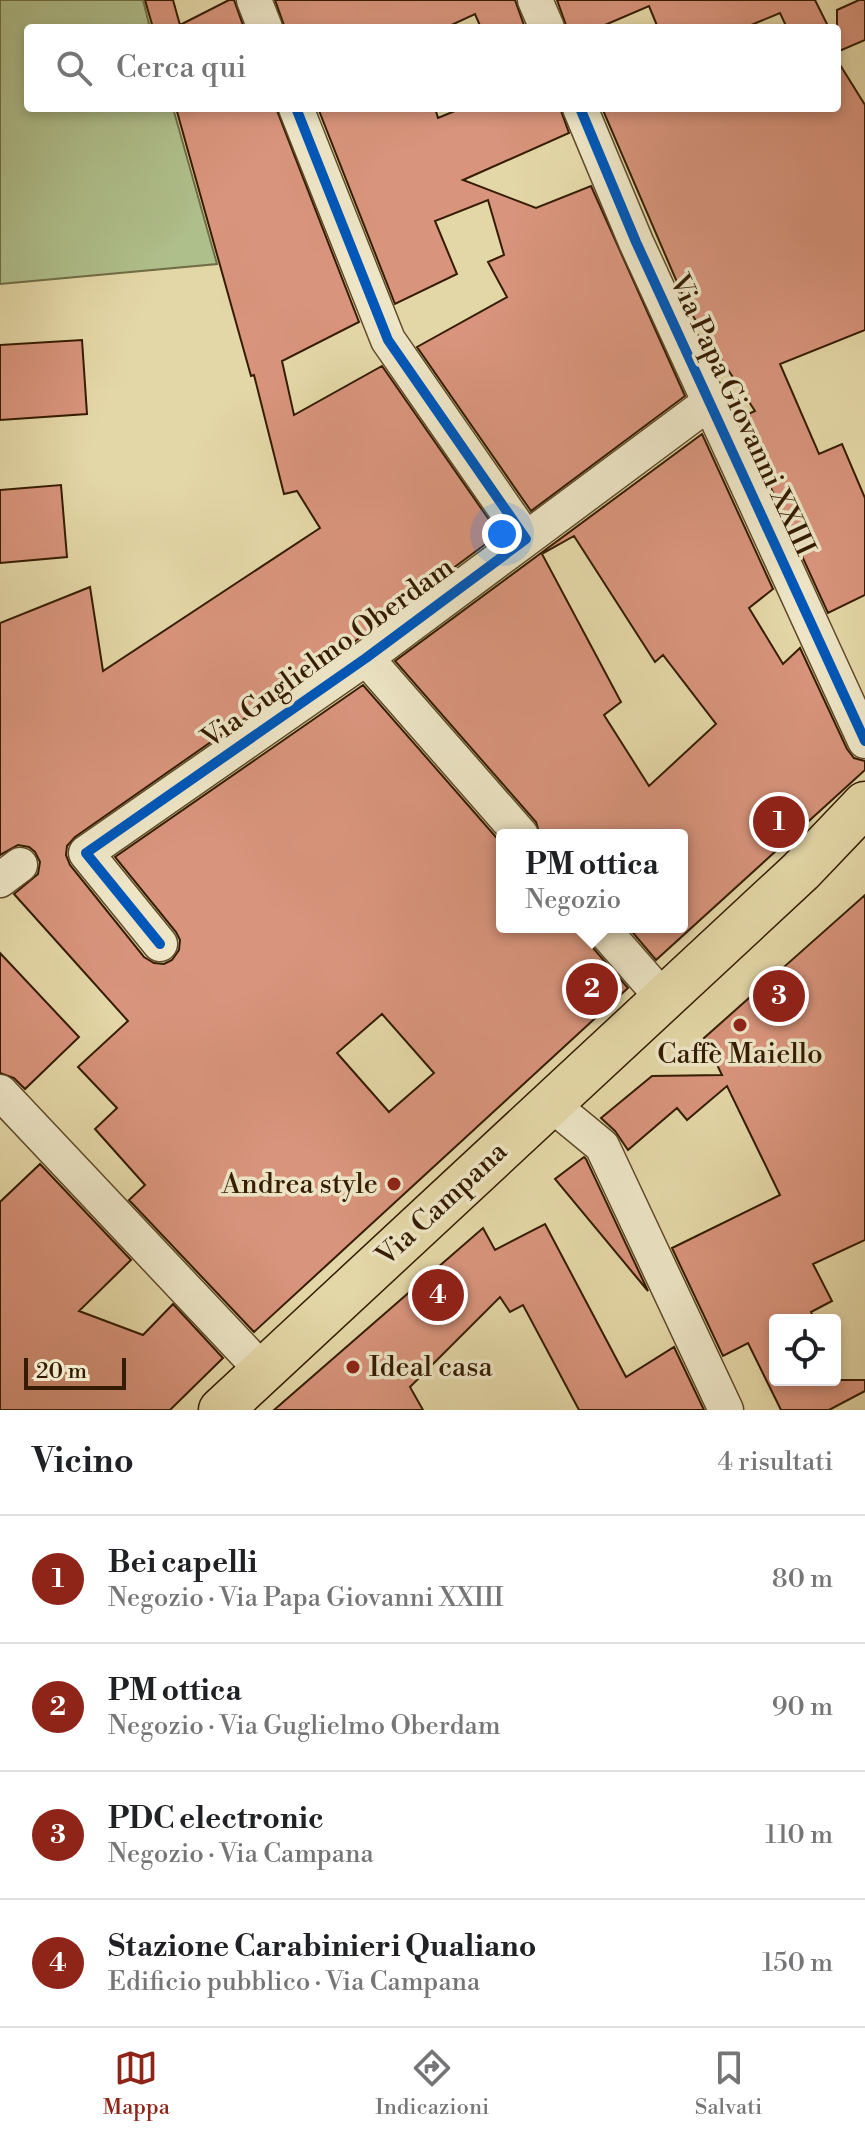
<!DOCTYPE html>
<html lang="it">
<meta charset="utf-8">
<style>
body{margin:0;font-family:"Libre Bodoni",serif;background:#f6f6f6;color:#202124}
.controls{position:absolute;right:24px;bottom:24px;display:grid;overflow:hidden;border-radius:8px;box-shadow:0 4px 12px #0003}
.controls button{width:72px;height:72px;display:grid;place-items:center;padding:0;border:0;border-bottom:2px solid #e0e0e0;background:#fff;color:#202124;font:40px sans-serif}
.scale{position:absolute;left:24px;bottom:20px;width:102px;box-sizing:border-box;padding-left:8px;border:4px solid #351c00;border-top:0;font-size:22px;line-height:28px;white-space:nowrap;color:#351c00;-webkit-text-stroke:6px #ede5c6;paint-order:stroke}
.you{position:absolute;left:502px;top:534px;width:28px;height:28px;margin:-20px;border:6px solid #fff;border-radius:50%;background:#1a73e8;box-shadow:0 0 0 12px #1a73e833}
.badge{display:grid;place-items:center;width:52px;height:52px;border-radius:50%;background:#8f2418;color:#fff;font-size:26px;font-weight:700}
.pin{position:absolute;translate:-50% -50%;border:4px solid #fff;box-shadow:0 2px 8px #0006}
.popup{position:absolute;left:496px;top:829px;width:192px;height:104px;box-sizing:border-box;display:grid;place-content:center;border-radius:8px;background:#fff;filter:drop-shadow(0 2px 6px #0005);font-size:26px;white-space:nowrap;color:#757577}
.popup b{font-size:30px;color:#202124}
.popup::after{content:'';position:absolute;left:50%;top:100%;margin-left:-16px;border:16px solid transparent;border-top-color:#fff}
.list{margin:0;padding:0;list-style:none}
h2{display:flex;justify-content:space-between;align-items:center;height:104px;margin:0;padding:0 32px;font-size:34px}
h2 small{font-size:26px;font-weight:400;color:#757577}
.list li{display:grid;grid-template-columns:52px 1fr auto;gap:24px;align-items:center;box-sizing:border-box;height:128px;padding:0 32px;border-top:2px solid #e0e0e0}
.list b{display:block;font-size:30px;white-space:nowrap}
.list p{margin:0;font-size:26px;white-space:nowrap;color:#757577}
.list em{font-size:26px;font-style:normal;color:#757577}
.icon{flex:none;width:44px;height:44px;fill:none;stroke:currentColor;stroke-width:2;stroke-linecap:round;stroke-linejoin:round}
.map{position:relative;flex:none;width:865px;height:1410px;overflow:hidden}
.search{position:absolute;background:#fff;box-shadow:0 4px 12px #0003;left:24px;right:24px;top:24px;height:88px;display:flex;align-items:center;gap:20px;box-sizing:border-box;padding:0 28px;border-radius:8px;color:#757577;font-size:30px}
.sheet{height:616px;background:#fff}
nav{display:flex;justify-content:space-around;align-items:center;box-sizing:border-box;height:112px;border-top:2px solid #e0e0e0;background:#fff;font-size:22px;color:#757577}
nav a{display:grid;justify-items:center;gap:4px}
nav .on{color:#8f2418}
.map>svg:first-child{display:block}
</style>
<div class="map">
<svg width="865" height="1410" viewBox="0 0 865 1410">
<rect width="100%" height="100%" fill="#e4d7a7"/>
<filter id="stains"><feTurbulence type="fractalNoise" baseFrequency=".0025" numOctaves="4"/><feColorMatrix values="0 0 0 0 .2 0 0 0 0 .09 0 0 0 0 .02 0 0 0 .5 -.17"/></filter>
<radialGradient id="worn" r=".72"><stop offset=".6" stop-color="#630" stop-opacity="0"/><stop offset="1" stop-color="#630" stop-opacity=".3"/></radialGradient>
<path fill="#afbf8b" stroke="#726e46" stroke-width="2" d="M 0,0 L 143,0 L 150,28 L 28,28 L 28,108 L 173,108 L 217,264 L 0,284 Z"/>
<path fill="#d8947c" stroke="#351c00" stroke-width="2" fill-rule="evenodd" d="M 145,0 L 173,0 L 180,25 L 229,0 L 234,0 L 244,28 L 153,28 Z
M 275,0 L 515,0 L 525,28 L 481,28 L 475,14 L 445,28 L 285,28 Z
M 557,0 L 815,0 L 829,28 L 787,28 L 780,13 L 744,28 L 658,28 L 649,6 L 598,28 L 567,28 Z
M 859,0 L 865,0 L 865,40 L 837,52 L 837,10 Z
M 837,60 L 865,105 L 865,330 L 780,364 L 819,454 L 842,444 L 865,498 L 865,595 L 828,613 L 739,418 L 755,411 L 689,310 L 602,108 L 837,108 Z
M 176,108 L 276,108 L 359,322 L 282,361 L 294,415 L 382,366 L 499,534 L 354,642 L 75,837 L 67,846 L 66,855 L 70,865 L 144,957 L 154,963 L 164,964 L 172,960 L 179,950 L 180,940 L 176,932 L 115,857 L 363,685 L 502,844 L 502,927 L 582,927 L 586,940 L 628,988 L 254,1332 L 129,1200 L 145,1185 L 95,1129 L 117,1108 L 78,1067 L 128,1021 L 14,894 L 38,874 L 40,862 L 35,852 L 29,847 L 18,845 L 0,855 L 0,623 L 90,587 L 103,671 L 320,528 L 297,491 L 284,494 L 254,375 L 251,376 ZM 382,1014 L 434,1073 L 389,1112 L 337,1053 Z
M 318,108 L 435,108 L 438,118 L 462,108 L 560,108 L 569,133 L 463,180 L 536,208 L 591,186 L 685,396 L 531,511 L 417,347 L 507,297 L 488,262 L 504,255 L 488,200 L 435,221 L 457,274 L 395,304 Z
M 82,340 L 87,414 L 0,420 L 0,345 Z
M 702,434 L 773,589 L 749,608 L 783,664 L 800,648 L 847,749 L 854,758 L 865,761 L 865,770 L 656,960 L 628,927 L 682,927 L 682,835 L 540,835 L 536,822 L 395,661 ZM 574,536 L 655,662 L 663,655 L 716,724 L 649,786 L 604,715 L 621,702 L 542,554 Z
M 61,485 L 67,557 L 0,563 L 0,490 Z
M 865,895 L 865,1240 L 813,1264 L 832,1301 L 811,1312 L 815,1320 L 775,1320 L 775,1380 L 865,1380 L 865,1391 L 829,1410 L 781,1410 L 748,1343 L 723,1356 L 672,1248 L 780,1195 L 727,1086 L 687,1120 L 677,1108 L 628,1150 L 615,1131 L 601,1118 L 652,1076 L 722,1075 L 704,1038 Z
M 0,953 L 79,1037 L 25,1089 L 14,1078 L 0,1073 Z
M 584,1157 L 586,1159 L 648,1291 L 555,1179 Z
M 40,1164 L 131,1260 L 79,1311 L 143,1335 L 173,1304 L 223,1358 L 170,1410 L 0,1410 L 0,1202 Z
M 545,1224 L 626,1377 L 674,1347 L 704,1410 L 579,1410 L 523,1305 L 510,1312 L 500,1297 L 410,1387 L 423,1410 L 274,1410 L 483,1228 L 495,1250 Z"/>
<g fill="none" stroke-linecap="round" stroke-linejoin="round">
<defs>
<path id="minor" d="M 254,0 L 265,28
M 535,0 L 547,28
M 580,108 L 636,242 L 865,741
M 526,539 L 710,402
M 366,658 L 521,835
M 0,880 L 20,865
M 601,927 L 663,998
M 160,944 L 86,853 L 366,658 L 526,539 L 388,340 L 296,108
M 0,1092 L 262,1370
M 551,1104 L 602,1146 L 726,1410"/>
<path id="major" d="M 221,1410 L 801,871 L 865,804"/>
</defs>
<use href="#minor" stroke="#614b2a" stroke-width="37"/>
<use href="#major" stroke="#351c00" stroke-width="47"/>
<use href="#minor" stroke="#ede5c6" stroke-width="34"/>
<use href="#major" stroke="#e4d7a7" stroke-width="44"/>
<defs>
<path id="cycleway" d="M 580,108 L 636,242 L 865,741
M 160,944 L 86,853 L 366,658 L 526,539 L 388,340 L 296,108"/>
</defs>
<use href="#cycleway" stroke="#ede5c6" stroke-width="15"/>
<use href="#cycleway" stroke="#0057b8" stroke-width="10"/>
</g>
<g fill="#8f2418" stroke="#ede5c6" stroke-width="3">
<circle cx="740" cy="1025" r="8"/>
<circle cx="394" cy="1184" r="8"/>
<circle cx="353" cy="1367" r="8"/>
</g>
<g text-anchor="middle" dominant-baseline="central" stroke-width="7" stroke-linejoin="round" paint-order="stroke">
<g font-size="28" fill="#351c00" stroke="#ede5c6">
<text transform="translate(742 415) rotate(65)">Via Papa Giovanni XXIII</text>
<text transform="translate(328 653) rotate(-36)">Via Guglielmo Oberdam</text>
<text transform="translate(442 1204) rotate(-43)">Via Campana</text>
</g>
<g font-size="28" fill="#351c00" stroke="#ede5c6">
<text x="740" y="1054">Caffè Maiello</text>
<text x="378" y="1184" text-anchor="end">Andrea style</text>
<text x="369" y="1367" text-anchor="start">Ideal casa</text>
</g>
</g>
<rect width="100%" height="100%" filter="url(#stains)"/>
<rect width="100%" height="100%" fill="url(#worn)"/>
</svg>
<div class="controls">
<button><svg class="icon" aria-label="locate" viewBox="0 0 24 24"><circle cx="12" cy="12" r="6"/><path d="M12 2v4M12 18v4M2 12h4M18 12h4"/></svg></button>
</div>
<div class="scale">20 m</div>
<div class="you"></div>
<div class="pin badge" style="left:779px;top:822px">1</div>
<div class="pin badge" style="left:592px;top:989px">2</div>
<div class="popup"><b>PM ottica</b>Negozio</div>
<div class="pin badge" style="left:779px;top:996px">3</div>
<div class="pin badge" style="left:438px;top:1295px">4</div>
<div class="search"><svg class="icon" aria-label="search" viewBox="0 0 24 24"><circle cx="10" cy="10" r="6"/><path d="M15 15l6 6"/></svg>Cerca qui</div>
</div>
<section class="sheet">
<h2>Vicino<small>4 risultati</small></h2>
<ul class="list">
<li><span class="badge">1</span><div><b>Bei capelli</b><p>Negozio · Via Papa Giovanni XXIII</p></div><em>80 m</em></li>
<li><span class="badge">2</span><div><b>PM ottica</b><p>Negozio · Via Guglielmo Oberdam</p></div><em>90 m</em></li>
<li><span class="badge">3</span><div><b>PDC electronic</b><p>Negozio · Via Campana</p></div><em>110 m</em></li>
<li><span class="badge">4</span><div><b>Stazione Carabinieri Qualiano</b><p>Edificio pubblico · Via Campana</p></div><em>150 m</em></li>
</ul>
</section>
<nav>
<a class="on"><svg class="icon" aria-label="map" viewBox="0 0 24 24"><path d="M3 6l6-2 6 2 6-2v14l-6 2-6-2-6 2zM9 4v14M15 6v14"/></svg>Mappa</a>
<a><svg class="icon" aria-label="directions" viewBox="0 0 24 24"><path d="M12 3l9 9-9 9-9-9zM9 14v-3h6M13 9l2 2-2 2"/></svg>Indicazioni</a>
<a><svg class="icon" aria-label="saved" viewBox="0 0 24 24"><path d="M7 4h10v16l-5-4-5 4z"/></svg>Salvati</a>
</nav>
